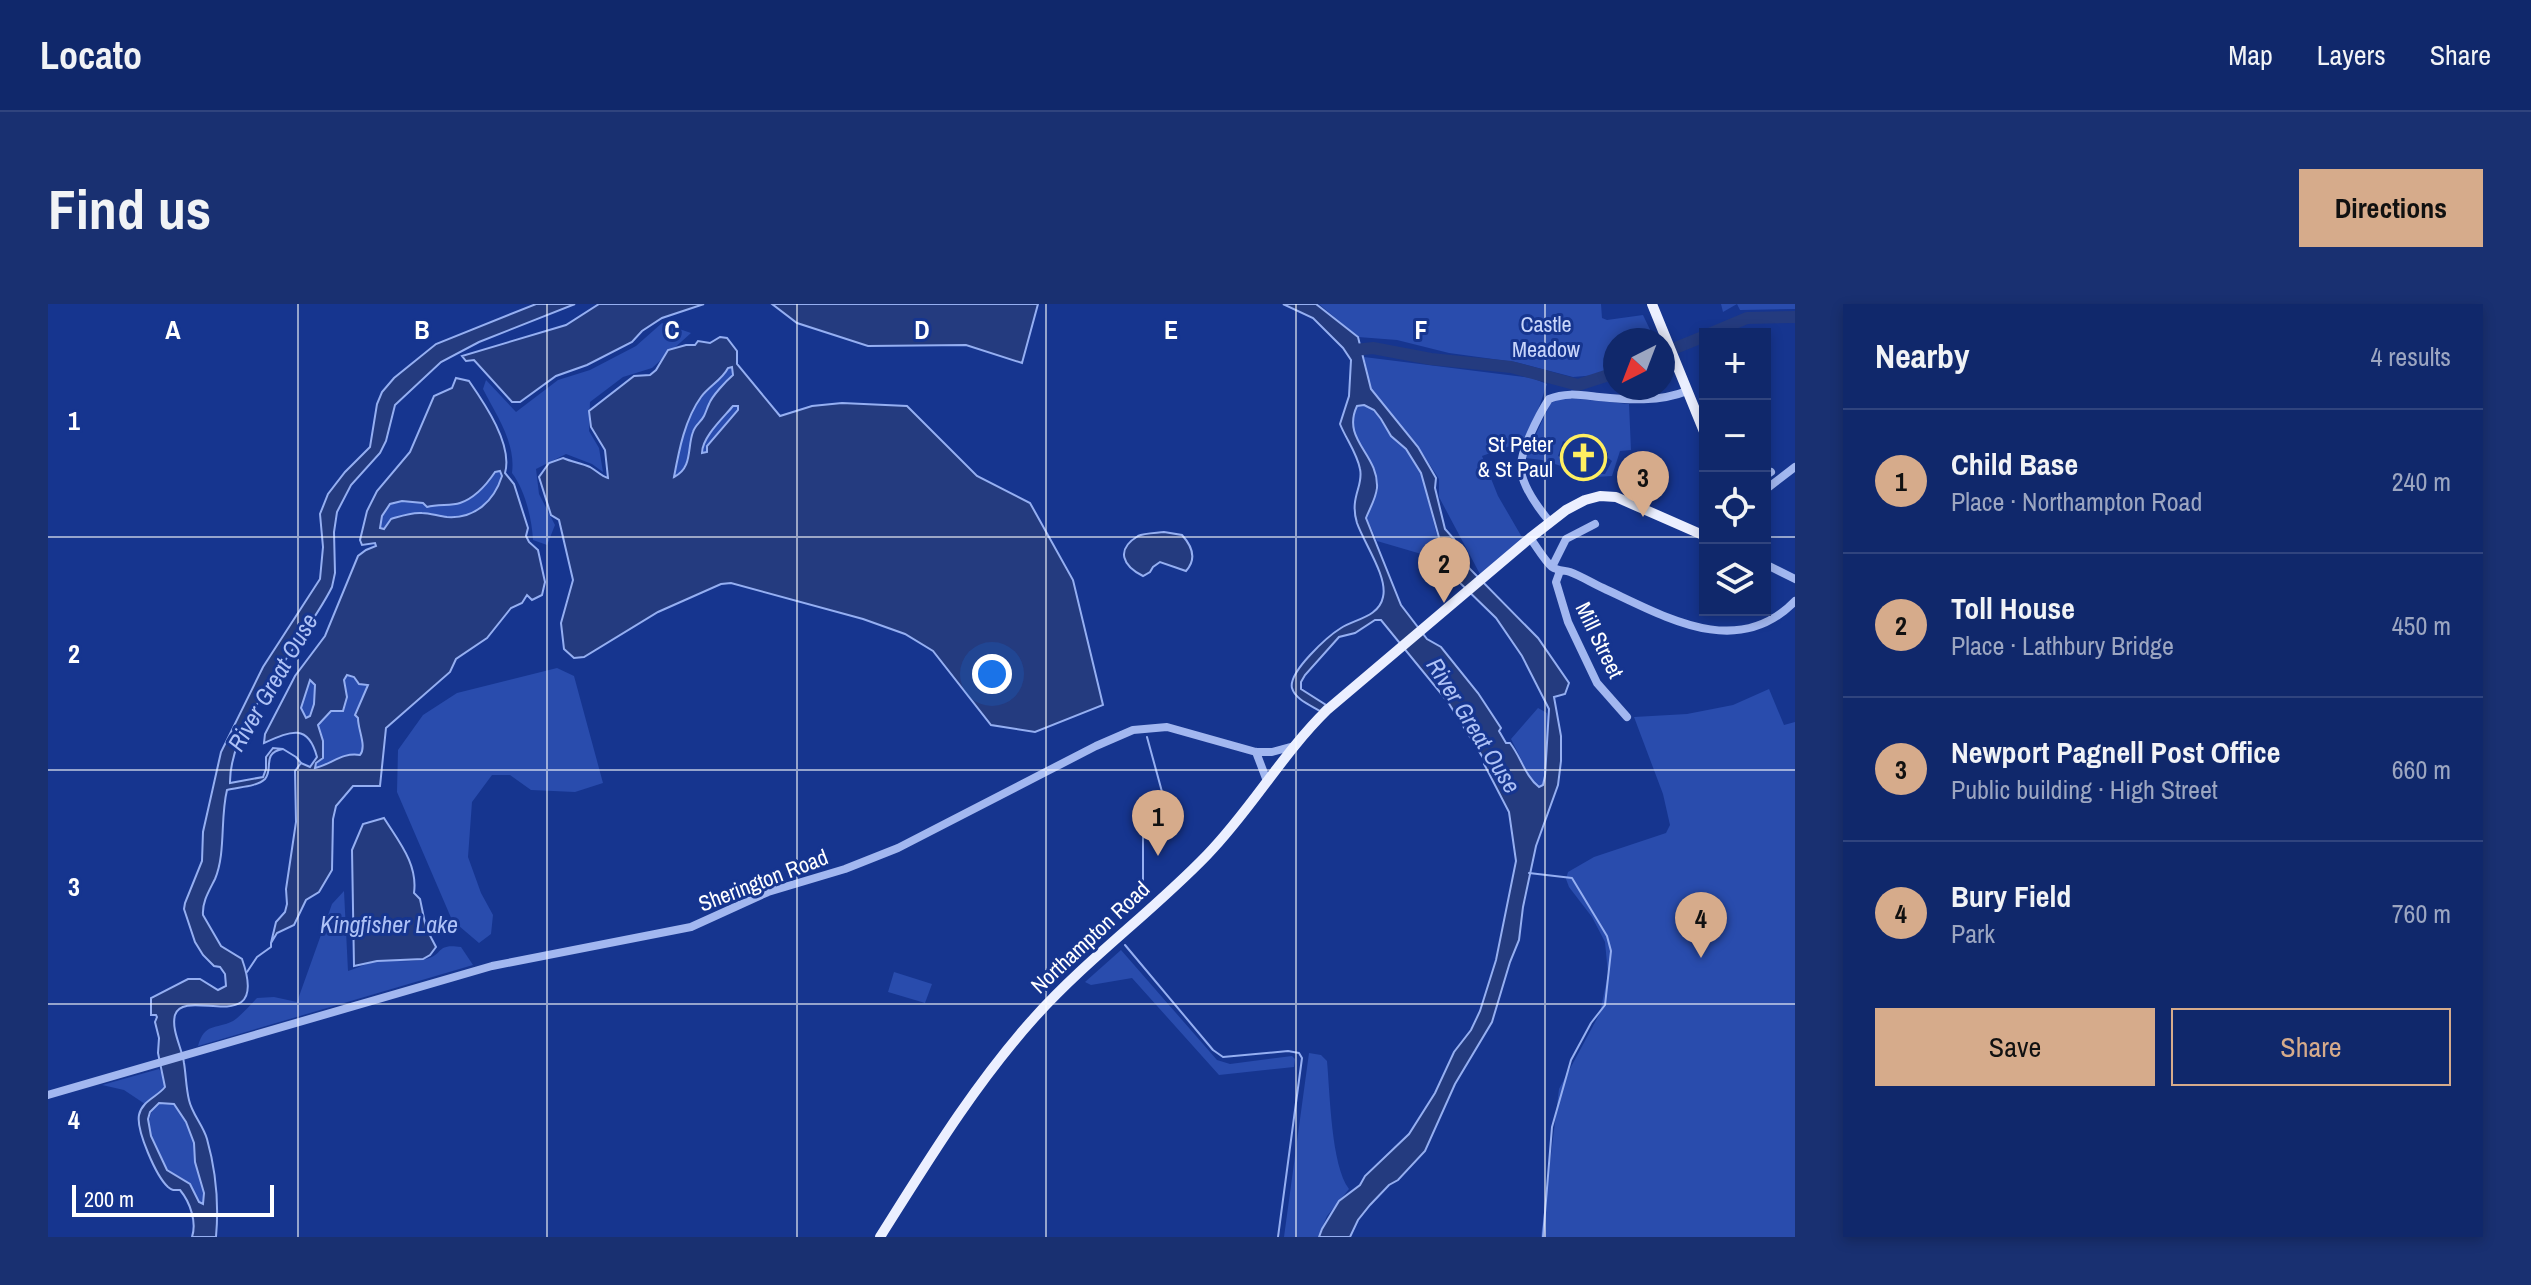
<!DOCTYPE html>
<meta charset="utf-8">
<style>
body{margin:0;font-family:"Archivo Narrow",sans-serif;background:#193071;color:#f1f3f6}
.controls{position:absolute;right:24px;top:24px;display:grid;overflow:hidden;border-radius:0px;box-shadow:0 4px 12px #0003}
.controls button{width:72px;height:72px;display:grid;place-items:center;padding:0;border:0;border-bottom:2px solid #30447e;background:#10286b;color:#f1f3f6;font:40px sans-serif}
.compass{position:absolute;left:1555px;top:24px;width:72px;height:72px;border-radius:50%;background:#10286b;box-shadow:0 4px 12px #0003;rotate:222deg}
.scale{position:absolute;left:24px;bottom:20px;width:202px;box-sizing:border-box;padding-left:8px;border:4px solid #fff;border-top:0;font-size:22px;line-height:28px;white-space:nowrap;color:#fff;-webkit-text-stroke:6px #16358f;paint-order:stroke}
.you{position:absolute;left:944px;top:370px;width:28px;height:28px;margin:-20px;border:6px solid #fff;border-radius:50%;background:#1a73e8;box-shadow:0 0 0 12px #1a73e833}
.badge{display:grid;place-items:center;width:52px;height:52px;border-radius:50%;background:#d6ab8b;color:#111;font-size:26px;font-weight:700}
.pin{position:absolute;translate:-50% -66px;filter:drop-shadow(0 2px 4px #0008)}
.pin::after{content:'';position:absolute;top:42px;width:28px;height:24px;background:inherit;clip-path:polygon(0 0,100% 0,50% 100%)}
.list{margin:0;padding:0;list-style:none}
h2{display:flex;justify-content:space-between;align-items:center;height:104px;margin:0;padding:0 32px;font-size:34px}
h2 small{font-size:26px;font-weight:400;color:#9ca6c1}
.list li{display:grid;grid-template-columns:52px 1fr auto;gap:24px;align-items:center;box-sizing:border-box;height:144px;padding:0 32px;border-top:2px solid #30447e}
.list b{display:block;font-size:30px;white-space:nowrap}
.list p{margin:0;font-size:26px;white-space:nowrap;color:#9ca6c1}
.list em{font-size:26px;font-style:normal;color:#9ca6c1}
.actions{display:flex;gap:16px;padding:24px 32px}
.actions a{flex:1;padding:18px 0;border:2px solid #d6ab8b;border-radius:0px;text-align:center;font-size:28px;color:#d6ab8b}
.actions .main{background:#d6ab8b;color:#111}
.icon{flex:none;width:44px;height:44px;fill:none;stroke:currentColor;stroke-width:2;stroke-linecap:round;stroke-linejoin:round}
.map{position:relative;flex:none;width:1747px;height:933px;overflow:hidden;border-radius:0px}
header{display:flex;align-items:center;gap:48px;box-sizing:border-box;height:112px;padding:0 40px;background:#10286b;border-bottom:2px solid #30447e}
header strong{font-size:38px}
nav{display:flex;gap:44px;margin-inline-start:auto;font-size:28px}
.intro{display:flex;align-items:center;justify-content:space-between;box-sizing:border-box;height:192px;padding:0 48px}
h1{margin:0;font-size:56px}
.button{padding:20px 36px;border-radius:0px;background:#d6ab8b;color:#111;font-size:28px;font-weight:700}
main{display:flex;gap:48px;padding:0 48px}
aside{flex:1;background:#10286b;border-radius:0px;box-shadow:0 4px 12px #0003}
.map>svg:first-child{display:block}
</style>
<header>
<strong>Locato</strong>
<nav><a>Map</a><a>Layers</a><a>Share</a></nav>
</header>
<div class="intro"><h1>Find us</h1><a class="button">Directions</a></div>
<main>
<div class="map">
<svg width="1747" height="933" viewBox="0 0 1747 933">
<rect width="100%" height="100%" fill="#16358f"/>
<path fill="#294cad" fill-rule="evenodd" d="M 1271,0 L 1553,0 L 1554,14 L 1559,16 L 1595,11 L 1607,36 L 1567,36 L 1567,62 L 1549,71 L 1525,73 L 1467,58 L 1401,49 L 1349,36 L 1310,33 Z
M 1673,0 L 1747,0 L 1747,5 L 1692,6 L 1689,0 L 1675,8 Z
M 614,19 L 643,29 L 604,64 L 575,73 L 542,98 L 541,127 L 551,144 L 555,168 L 544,160 L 518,150 L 488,165 L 491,190 L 507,221 L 499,241 L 485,236 C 484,215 477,186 464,169 C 468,138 448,111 435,85 L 438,76 L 468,108 L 510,76 L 542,66 L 588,42 Z
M 1316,53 L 1484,74 L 1499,80 L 1481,132 L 1476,137 L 1434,152 L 1450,192 L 1475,235 L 1433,272 L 1391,193 L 1391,175 L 1375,150 L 1323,85 Z
M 684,63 L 685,70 L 662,96 L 655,114 L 648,122 L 640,158 L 632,171 L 626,173 C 632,146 637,116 653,93 C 661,82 674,76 680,64 Z
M 1509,95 L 1531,95 L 1581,100 L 1583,146 L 1572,147 L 1564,172 L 1548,173 L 1494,156 L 1477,154 L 1502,100 ZM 1515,137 L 1526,141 L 1529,137 L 1560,149 L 1560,154 L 1564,157 L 1557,170 L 1553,170 L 1510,152 Z
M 1311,99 L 1317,99 L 1329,110 L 1343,132 L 1362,147 L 1373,169 L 1388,228 L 1409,274 L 1387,254 L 1329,237 L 1316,208 C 1321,201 1328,194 1330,186 C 1331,180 1328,174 1326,168 C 1318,143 1292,124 1311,99 Z
M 685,102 L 690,102 L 691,106 L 660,142 L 659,148 L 654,148 C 654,133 676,113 685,102 Z
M 452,167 L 454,172 C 446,196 430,213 403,213 C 393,213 381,207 371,210 C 360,212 347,221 336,225 L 331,224 L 334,212 L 342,200 L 354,197 L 375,199 L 379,203 C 390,200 403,202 413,199 C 428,194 439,180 447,168 Z
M 509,364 L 526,372 L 555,479 L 527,488 L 483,486 L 462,471 L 444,471 L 424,498 L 420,553 L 433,589 L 445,611 L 443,630 L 431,639 L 404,616 L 349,488 L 350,446 L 375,411 L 409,389 Z
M 298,371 L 320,380 C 318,393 310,406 310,419 C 310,432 319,439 312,451 C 293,448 284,460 266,464 L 268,459 L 275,454 L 275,437 L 270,421 L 283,407 L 298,383 L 296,376 Z
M 261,376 L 267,380 L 266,400 L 262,413 L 258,414 L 253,404 Z
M 1721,385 L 1736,421 L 1747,418 L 1747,933 L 1493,933 L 1511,785 L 1552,709 L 1560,670 L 1557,638 L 1544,613 L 1521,583 L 1518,575 L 1520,568 L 1546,553 L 1618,529 L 1622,521 L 1615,490 L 1586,413 L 1639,410 L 1685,401 Z
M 1490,404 L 1499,409 L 1500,413 L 1497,472 L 1495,481 L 1491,484 L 1484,477 L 1463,435 Z
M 296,587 L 300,667 C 310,664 321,658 332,657 C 348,656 362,659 378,655 C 396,651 387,639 413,643 L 425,661 L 150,742 C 157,718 167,726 185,717 C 193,712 202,701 209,694 L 226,693 L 249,698 L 284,600 Z
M 1073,646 L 1169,756 L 1182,760 L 1244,752 L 1247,755 L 1246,763 L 1171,771 L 1084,674 L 1043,681 L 1037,678 Z
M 846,668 L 884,680 L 877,699 L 840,688 Z
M 1261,749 L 1273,751 L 1279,757 C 1282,789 1283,861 1301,885 L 1279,912 L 1270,933 L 1236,933 Z
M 111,765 L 115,771 L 117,783 L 97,800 L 76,786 L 54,781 Z
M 111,799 L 126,800 L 138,819 L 146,839 L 147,858 L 156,889 L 155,900 L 153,900 C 149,893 146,884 139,878 C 133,872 123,870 118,863 C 106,847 91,814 111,799 Z"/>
<path fill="#243b7f" stroke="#95aff2" stroke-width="2" fill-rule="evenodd" d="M 488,0 L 527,0 L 431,38 L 393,58 L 347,101 L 338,137 L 332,149 L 303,181 L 289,208 L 286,228 L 287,269 L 284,283 C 257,338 181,417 182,479 L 215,473 L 218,465 L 218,453 L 225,444 L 235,445 C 213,449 226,465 217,475 C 209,483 189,483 179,486 C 172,514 178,549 167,575 C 161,587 154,598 155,611 L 173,642 L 194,655 C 223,737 136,681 127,711 C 123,726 134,744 136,759 C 138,771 138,784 141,796 C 144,810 155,821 159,835 C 168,867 171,900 168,933 L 144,933 C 149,918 142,898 132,886 C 125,886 125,887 120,883 C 108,872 88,826 91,811 C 94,797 109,793 117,783 L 110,749 L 111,734 L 107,718 L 109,713 L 108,711 L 103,711 L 103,694 L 140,675 L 152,675 L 170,686 L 178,682 L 177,670 L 172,663 L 166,662 L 155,651 L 147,638 L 136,605 L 137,599 L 154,557 L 155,528 L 173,448 L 215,363 L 272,275 L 275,243 L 272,210 L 280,190 L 297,168 L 322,143 L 329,100 L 334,88 L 346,74 L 388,40 ZM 111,799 L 126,800 L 138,818 L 146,839 L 147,858 L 156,889 L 155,900 L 151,898 L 142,880 L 119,866 L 103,832 L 100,815 L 102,808 Z
M 551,0 L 656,0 L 614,14 L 594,27 L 584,38 L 539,61 L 508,72 L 472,98 L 464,98 L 426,56 L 418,57 L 414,52 L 518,21 Z
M 724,0 L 990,0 L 974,59 L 918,41 L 820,42 L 749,19 Z
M 1235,0 L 1268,0 L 1310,33 L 1323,85 L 1370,143 L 1388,174 L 1387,184 L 1397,225 L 1406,235 L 1421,264 L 1490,334 L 1521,379 L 1517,390 L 1506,393 L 1513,432 L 1513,457 L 1510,481 L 1488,542 L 1475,603 L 1471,636 L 1462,658 L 1444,718 L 1407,780 L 1377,847 L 1350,876 L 1341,881 L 1322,901 L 1310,916 L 1302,933 L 1271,933 L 1274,925 L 1291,897 L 1312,881 L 1317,872 L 1361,830 L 1387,789 L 1406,748 L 1423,726 L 1432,707 L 1448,656 L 1468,557 L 1461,508 L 1436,460 L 1437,457 L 1400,398 L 1333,316 L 1327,316 L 1307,329 L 1291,333 L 1257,371 L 1253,378 L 1253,385 L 1278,401 L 1272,407 C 1262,401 1247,395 1244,384 C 1240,368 1280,332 1293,324 C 1307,315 1331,313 1335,293 C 1340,273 1316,239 1309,219 C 1301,193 1316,182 1312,165 C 1309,149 1298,135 1292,120 L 1301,92 L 1303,56 L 1295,44 L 1265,14 ZM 1316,101 L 1326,106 L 1333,115 L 1343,132 L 1358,145 L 1373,169 L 1392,237 L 1412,279 L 1448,314 L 1474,352 L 1501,405 L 1497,472 L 1495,481 L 1491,483 C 1477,472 1473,453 1462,439 L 1458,439 L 1451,427 L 1453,424 L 1430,389 L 1393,343 L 1379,335 L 1353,301 L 1318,214 C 1322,204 1328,194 1329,184 C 1331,150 1293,136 1309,102 Z
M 672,33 L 679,34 L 689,47 L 689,60 L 732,112 L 764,102 L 794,99 L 859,102 L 929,172 L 982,199 L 1025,276 L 1055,401 L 987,428 L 943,421 L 885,347 L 857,330 L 815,315 L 683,279 L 673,280 L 610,308 L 536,353 L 526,354 L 516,345 L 513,319 L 525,276 L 511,216 L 503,211 L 491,173 L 501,159 L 515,154 C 524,158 533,159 542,163 C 549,167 553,172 560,174 L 557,146 L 543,123 L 541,107 L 586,72 L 602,71 L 608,66 L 620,46 L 638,41 L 647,41 L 650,37 L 662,39 ZM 684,63 L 685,71 C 678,77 664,92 661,100 C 659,104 658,108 656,112 C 653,118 647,121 645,128 C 639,143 645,164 626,173 C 631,146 637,115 653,93 C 661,82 674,76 680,64 ZM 685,102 L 690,102 L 690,106 L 659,142 L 659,148 L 654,149 C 654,133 676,113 685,102 Z
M 408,74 L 421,77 C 437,100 465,141 457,169 L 466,180 L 480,224 L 478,232 L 481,238 L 490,246 L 497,278 L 494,291 L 484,296 L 479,291 L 474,299 L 463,304 L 439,334 L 408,355 L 402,368 L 338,424 L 332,482 L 305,482 L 288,502 L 285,515 L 284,566 L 271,588 L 258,596 L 246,621 L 229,629 L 223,639 L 228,618 L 237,608 L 239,600 L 238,585 L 248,518 L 247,467 L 253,459 L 262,463 L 269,453 C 260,419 243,427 216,439 L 217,430 L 247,372 L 277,332 L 310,252 L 318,246 L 328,242 L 327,239 L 314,241 L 312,236 L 319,207 L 329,187 L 362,148 L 386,92 L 404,84 ZM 447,168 L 452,167 L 454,172 C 446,197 427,215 399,213 C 390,212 382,209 374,209 C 363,208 353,212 343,215 L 336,225 L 332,224 L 334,212 L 342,200 L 354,197 L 375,199 L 379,203 C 390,200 403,202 412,199 C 427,194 439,180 447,168 ZM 299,371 L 306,373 L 311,380 L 320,381 L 307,411 L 310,414 C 310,427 319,442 312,451 C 294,448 284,460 267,464 L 268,459 L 275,454 L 275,437 L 270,421 L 283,407 L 295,407 L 299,393 L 296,376 ZM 262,376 L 267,381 L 266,400 L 262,412 L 258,414 L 253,404 Z
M 1116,228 L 1134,231 C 1144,242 1149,255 1138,267 L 1112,258 L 1105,263 L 1102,268 L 1095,272 C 1075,262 1067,246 1090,232 C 1096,229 1108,229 1116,228 Z
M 336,514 C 351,538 370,560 366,589 L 372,595 L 378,624 L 388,643 L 382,651 L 375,655 L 329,657 L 306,662 L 304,546 L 315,520 Z"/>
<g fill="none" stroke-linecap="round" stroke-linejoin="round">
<path stroke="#95aff2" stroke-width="2" d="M 235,445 L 248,453 L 253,459
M 1481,569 L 1524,574 L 1559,632 L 1563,647 L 1557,701 L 1543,719 L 1523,756 L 1504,823 L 1495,933
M 1095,595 L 1095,529 L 1098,522 L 1108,519 L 1119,506 L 1099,433
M 1077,641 L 1165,746 L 1175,753 L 1240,747 L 1251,749 L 1254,754 L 1230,933
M 199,668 L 209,653 L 223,643 L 223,639"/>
<path stroke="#243b7f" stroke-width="12" d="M 1661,30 L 1699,14 L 1747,13
M 1307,46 L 1325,44 L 1383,55 L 1463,63 L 1530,81 L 1567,69
M 1615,49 L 1657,32"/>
<path stroke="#a2b7f0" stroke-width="8" d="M 1717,172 L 1723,168
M 1717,186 L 1747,163
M 1502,218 C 1491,205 1476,184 1473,167 C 1470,150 1492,109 1501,95 C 1518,88 1533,91 1551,93 C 1580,96 1612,98 1639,87
M 1482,234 C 1489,243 1496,256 1504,263 C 1510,267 1516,266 1522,268 C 1533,272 1544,279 1555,284 C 1616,312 1689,357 1747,297
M 1717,260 L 1747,275
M 1504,263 L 1518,235 L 1547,220
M 1512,267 L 1508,278 L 1520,318 L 1549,379 L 1579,413
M 1208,448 L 1219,477
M 0,791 L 444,662 L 643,623 L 720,588 L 797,565 L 850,544 L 1048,442 L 1085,426 L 1119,423 L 1208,448 L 1224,448 L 1246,442"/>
<path stroke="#ebefff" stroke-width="10" d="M 1604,0 L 1657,130
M 832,933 C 880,857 926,781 986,714 C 1039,655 1104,608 1159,551 C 1203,506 1234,450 1279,406 L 1482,234 L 1518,206 L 1537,196 L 1552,192 L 1568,193 L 1657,232"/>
</g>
<path fill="none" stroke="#fff" stroke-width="2" stroke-opacity="0.55" d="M 250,0 L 250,933M 499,0 L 499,933M 749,0 L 749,933M 998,0 L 998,933M 1248,0 L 1248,933M 1497,0 L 1497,933M 0,233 L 1657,233M 1717,233 L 1747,233M 0,466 L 1747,466M 0,700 L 1747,700"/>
<defs>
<symbol id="church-ring" viewBox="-11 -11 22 22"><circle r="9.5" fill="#16358f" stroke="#ffef61" stroke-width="1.5"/><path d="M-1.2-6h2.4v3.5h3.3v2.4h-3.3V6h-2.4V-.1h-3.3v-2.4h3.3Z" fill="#ffef61"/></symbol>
</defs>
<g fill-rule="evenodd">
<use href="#church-ring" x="1510" y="128" width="51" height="51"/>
</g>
<g text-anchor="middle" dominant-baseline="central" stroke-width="6" stroke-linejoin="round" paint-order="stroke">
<g font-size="22" fill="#c9d6fb" stroke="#16358f">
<text x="1498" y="20">Castle<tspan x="1498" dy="25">Meadow</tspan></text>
</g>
<g font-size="22" fill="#fff" stroke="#16358f" text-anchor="end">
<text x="1505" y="140">St Peter<tspan x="1505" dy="25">&amp; St Paul</tspan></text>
</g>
<g font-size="22" fill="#fff" stroke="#16358f">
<text transform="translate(1552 336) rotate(64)">Mill Street</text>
<text transform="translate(715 576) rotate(-21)">Sherington Road</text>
<text transform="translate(1042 633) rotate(-43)">Northampton Road</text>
</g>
<g font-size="24" font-style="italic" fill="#aec2f7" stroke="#16358f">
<text transform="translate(224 378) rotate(-60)">River Great Ouse</text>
<text transform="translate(1426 421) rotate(58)">River Great Ouse</text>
<text x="341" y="620">Kingfisher Lake</text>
</g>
</g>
<g font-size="26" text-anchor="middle" font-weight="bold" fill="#fff" stroke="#16358f" stroke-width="6" stroke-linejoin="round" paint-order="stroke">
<text x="125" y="35">A</text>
<text x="374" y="35">B</text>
<text x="624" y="35">C</text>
<text x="874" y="35">D</text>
<text x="1123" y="35">E</text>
<text x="1373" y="35">F</text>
<text x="26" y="126">1</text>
<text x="26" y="359">2</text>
<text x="26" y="592">3</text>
<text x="26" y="825">4</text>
</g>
</svg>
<div class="controls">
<button>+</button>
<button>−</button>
<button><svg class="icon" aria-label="locate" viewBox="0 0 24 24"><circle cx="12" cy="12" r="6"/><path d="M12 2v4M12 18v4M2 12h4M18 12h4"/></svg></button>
<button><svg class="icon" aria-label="layers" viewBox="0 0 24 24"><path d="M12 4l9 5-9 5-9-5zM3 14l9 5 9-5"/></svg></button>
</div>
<svg class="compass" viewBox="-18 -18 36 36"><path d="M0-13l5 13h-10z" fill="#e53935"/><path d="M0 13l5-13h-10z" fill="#9ca6c1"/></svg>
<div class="scale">200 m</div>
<div class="you"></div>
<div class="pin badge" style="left:1110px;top:552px">1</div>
<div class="pin badge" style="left:1396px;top:299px">2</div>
<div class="pin badge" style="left:1595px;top:213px">3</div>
<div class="pin badge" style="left:1653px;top:654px">4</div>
</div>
<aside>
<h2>Nearby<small>4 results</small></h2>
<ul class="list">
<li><span class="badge">1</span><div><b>Child Base</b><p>Place · Northampton Road</p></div><em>240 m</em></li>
<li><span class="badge">2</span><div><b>Toll House</b><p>Place · Lathbury Bridge</p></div><em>450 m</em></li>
<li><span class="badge">3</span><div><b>Newport Pagnell Post Office</b><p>Public building · High Street</p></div><em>660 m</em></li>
<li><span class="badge">4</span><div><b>Bury Field</b><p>Park</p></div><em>760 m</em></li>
</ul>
<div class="actions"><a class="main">Save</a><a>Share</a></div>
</aside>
</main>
